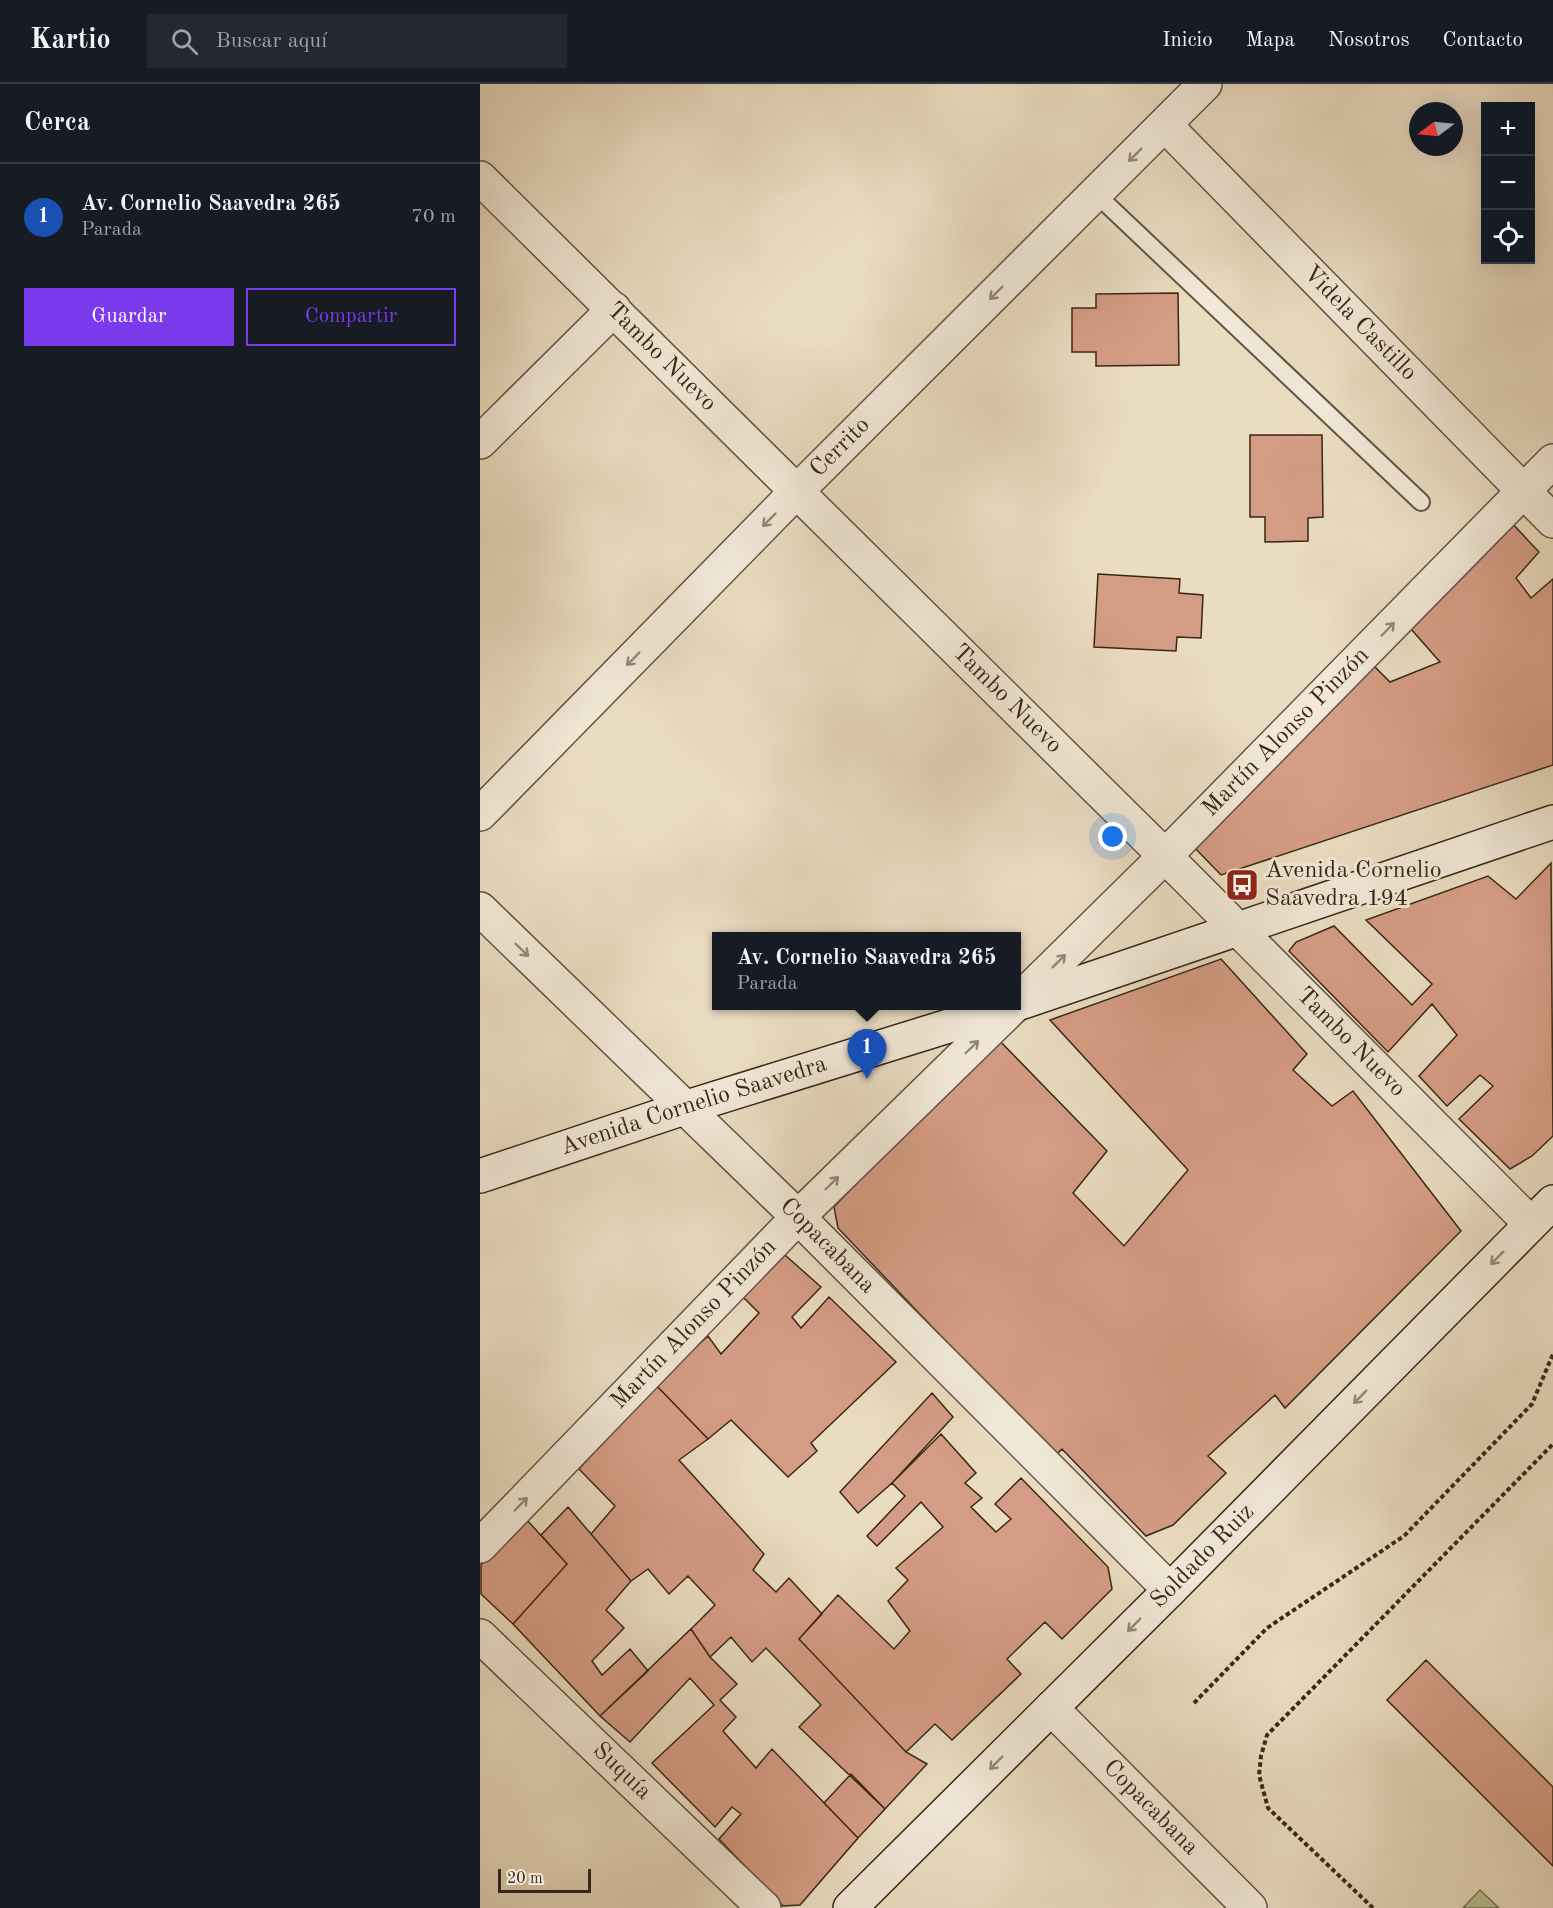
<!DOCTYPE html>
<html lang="es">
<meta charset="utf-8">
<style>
body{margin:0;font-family:"Old Standard TT",serif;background:#242831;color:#f1f3f6}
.controls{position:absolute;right:18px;top:18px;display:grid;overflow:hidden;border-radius:0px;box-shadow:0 6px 24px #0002}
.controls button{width:54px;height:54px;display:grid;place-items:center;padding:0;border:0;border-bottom:2px solid #363941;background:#171b24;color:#f1f3f6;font:30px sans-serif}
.compass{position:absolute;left:929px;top:18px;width:54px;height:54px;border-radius:50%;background:#171b24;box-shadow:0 6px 24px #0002;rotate:254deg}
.scale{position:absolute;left:18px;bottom:15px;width:93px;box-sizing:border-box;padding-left:6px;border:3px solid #382716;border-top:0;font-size:16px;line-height:21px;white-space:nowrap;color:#382716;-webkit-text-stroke:4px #f1e8d7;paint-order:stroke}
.you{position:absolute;left:633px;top:753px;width:21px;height:21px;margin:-15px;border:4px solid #fff;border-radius:50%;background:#1a73e8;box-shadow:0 0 0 9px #1a73e833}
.badge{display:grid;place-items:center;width:39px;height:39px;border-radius:50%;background:#7c3aed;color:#fff;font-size:20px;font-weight:700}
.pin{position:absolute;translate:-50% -50px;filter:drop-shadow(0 2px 3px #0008)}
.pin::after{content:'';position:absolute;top:32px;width:21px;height:18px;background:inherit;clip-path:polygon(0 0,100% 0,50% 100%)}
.popup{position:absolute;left:232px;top:848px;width:309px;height:78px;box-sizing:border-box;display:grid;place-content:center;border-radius:0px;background:#171b24;filter:drop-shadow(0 2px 4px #0005);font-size:20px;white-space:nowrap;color:#9ea1a6}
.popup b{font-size:22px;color:#f1f3f6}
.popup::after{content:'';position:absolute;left:50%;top:100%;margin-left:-12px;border:12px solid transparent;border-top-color:#171b24}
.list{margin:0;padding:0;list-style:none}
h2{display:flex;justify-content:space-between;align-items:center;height:78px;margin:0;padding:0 24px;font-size:26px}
h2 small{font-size:20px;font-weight:400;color:#9ea1a6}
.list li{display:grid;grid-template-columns:39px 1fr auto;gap:18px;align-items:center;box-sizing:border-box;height:108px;padding:0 24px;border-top:2px solid #363941}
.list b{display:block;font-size:22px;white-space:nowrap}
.list p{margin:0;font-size:20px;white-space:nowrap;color:#9ea1a6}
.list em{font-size:20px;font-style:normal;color:#9ea1a6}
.actions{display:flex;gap:12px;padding:18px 24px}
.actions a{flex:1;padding:14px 0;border:2px solid #7c3aed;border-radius:0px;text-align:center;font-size:21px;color:#7c3aed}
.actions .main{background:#7c3aed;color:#fff}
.icon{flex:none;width:33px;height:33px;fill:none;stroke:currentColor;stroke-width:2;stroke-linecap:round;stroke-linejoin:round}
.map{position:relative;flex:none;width:1073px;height:1824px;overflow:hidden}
header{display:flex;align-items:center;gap:36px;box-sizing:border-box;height:84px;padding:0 30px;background:#171b24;border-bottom:2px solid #363941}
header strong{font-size:28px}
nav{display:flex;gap:33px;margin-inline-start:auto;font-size:21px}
.search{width:420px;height:54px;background:#242831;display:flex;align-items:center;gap:15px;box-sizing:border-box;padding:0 21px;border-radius:0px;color:#9ea1a6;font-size:22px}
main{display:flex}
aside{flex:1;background:#171b24}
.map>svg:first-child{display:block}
</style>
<header>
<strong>Kartio</strong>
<div class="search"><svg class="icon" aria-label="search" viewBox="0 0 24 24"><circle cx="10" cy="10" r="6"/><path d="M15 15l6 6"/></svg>Buscar aquí</div>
<nav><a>Inicio</a><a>Mapa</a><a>Nosotros</a><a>Contacto</a></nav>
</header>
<main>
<aside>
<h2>Cerca<small></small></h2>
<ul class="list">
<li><span class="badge" style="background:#1a4fb4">1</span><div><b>Av. Cornelio Saavedra 265</b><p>Parada</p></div><em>70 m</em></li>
</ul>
<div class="actions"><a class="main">Guardar</a><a>Compartir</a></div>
</aside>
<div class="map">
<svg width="1073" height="1824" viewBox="0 0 1073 1824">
<rect width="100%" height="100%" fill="#eadcc1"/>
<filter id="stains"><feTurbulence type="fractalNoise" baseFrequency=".00333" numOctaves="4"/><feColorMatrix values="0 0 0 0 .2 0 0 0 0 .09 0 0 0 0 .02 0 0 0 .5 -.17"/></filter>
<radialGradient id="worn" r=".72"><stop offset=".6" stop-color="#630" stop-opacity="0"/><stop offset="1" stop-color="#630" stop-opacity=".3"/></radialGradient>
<path fill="#b5c094" stroke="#767455" stroke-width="1.5" d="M 1000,1806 L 1019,1824 L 983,1824 Z"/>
<path fill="#d59c85" stroke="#382716" stroke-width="1.5" d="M 698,209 L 699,281 L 616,282 L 616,268 L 592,268 L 592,224 L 616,224 L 616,210 Z
M 770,351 L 842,351 L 843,433 L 828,434 L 828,457 L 785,458 L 785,433 L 770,433 Z
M 1028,435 L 1059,468 L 1036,494 L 1051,514 L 1073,495 L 1073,681 L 741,791 L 711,760 L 889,577 L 910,598 L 960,578 L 924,537 Z
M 618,490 L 700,495 L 699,509 L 723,511 L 721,554 L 697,553 L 696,567 L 614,563 Z
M 1071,779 L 1073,1052 L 1052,1072 L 1030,1085 L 979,1035 L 1013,1002 L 1000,991 L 967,1022 L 939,992 L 977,951 L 952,920 L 908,968 L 809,867 L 816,858 L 854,842 L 932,921 L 952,900 L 886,836 L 1008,792 L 1036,815 Z
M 741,875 L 827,970 L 813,986 L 852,1022 L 873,1007 L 981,1147 L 805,1324 L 795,1311 L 728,1372 L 746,1389 L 693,1441 L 666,1452 L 582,1365 L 575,1372 L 358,1144 L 354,1123 L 515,952 L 627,1067 L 593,1109 L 644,1162 L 708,1086 L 570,936 Z
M 305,1171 L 341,1203 L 312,1233 L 321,1244 L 349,1213 L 416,1278 L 331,1359 L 337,1367 L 308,1393 L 251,1336 L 228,1355 L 175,1300 L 228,1252 L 241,1270 L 279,1229 L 263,1213 Z
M 175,1300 L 228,1355 L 199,1376 L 284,1470 L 273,1486 L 296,1508 L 309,1494 L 342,1530 L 319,1555 L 426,1668 L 447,1680 L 405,1725 L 319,1643 L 341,1621 L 286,1564 L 272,1578 L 251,1553 L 230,1573 L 211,1545 L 235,1521 L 208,1492 L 189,1510 L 168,1485 L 151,1497 L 111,1450 L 135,1422 L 99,1385 Z
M 452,1309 L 473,1333 L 412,1399 L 378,1429 L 360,1408 Z
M 461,1350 L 496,1389 L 485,1399 L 502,1414 L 491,1423 L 516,1448 L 531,1435 L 515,1420 L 541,1394 L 628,1483 L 632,1505 L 582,1555 L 565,1538 L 527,1575 L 541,1590 L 472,1656 L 455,1640 L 426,1668 L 319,1555 L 358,1511 L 414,1565 L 430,1547 L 408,1517 L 428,1496 L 416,1484 L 463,1443 L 441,1418 L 397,1462 L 387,1452 L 425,1412 L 412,1399 Z
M 88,1423 L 151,1497 L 126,1526 L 144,1544 L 112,1577 L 122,1591 L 150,1565 L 168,1587 L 120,1632 L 33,1540 L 87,1480 L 61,1451 Z
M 46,1435 L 87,1480 L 33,1540 L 1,1510 L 1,1481 Z
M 211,1545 L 230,1573 L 257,1600 L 240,1616 L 256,1633 L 243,1647 L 276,1684 L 292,1665 L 378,1754 L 320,1821 L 303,1822 L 239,1755 L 261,1730 L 252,1723 L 235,1743 L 172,1679 L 234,1621 L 210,1594 L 150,1658 L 120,1632 Z
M 946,1576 L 1073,1703 L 1073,1782 L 907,1616 Z
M 371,1690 L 405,1725 L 378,1754 L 344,1719 Z"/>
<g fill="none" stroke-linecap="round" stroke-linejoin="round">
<defs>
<path id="lane" d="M 616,110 L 941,418"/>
<g id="street">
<path id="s1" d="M 685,41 L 1073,437"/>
<path id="s2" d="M 0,94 L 685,772 L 1051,1140"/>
<path d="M 0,358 L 134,225"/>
<path id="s3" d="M 0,730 L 316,408 L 725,0"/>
<path id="s4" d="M 0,825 L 318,1133 L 690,1506"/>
<path id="s5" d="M 537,918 L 685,772 L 1073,377"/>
<path id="s6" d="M 0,1462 L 318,1133 L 534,922"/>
<path id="s7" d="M 0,1552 L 284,1824"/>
<path id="s8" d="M 571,1624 L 770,1824"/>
</g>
<g id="secondary">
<path d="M 537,920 L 1073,738"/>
<path id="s9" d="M 0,1092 L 204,1024 L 533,922"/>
<path id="s10" d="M 370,1824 L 690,1506 L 1073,1118"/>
</g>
</defs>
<use href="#lane" stroke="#645441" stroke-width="20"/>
<use href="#street" stroke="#645441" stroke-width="36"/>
<use href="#secondary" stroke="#382716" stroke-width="36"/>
<path stroke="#382716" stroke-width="4" stroke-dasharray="4.5 3" stroke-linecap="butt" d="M 714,1619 L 787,1544 L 924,1452 L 1052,1320 L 1073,1270
M 893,1824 L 788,1724 L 779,1691 L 781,1672 L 787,1651 L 1073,1360"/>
<use href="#lane" stroke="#f1e8d7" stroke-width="16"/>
<use href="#street" stroke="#f1e8d7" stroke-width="33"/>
<use href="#secondary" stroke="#f1e8d7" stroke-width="33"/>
</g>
<defs><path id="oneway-shaft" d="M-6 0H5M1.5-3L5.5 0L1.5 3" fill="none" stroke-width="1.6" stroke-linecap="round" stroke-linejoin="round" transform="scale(1.5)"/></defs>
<g stroke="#948876">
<use href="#oneway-shaft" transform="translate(655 71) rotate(135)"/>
<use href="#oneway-shaft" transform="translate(516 209) rotate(135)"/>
<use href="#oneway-shaft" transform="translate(289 436) rotate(135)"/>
<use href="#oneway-shaft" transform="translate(908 545) rotate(-46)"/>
<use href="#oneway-shaft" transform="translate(153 575) rotate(135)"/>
<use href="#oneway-shaft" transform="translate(42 866) rotate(44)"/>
<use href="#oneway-shaft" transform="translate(579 877) rotate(-45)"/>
<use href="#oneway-shaft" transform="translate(492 963) rotate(-44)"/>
<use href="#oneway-shaft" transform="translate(352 1099) rotate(-44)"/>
<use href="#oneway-shaft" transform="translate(1017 1174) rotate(135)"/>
<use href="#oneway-shaft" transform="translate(880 1313) rotate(135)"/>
<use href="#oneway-shaft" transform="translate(41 1420) rotate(-46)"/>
<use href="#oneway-shaft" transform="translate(654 1541) rotate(135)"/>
<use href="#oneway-shaft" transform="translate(516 1679) rotate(135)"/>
</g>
<defs>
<symbol id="bus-square" viewBox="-11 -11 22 22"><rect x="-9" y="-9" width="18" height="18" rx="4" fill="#8f2418" stroke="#f1e8d7"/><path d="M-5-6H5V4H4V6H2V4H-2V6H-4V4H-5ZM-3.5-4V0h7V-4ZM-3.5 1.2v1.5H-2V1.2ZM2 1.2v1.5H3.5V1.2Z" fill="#fff"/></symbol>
</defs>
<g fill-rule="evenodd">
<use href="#bus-square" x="743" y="782" width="38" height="38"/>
</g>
<g text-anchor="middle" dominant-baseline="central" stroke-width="6" stroke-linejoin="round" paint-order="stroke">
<g font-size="24" fill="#382716" stroke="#f1e8d7">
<text stroke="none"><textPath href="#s1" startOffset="278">Videla Castillo</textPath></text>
<text stroke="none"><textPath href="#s2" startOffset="255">Tambo Nuevo</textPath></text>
<text stroke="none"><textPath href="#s3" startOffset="514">Cerrito</textPath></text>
<text stroke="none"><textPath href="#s2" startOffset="741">Tambo Nuevo</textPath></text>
<text stroke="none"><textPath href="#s5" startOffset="381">Martín Alonso Pinzón</textPath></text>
<text stroke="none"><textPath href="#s2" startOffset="1227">Tambo Nuevo</textPath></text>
<text stroke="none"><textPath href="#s9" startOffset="225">Avenida Cornelio Saavedra</textPath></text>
<text stroke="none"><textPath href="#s4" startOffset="484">Copacabana</textPath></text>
<text stroke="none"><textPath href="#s6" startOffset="308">Martín Alonso Pinzón</textPath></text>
<text stroke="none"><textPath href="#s10" startOffset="498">Soldado Ruiz</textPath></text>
<text stroke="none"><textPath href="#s7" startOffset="196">Suquía</textPath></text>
<text stroke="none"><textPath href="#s8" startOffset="141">Copacabana</textPath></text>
</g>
<g font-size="24" fill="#382716" stroke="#f1e8d7" text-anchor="start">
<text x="785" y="787">Avenida Cornelio<tspan x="785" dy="28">Saavedra 194</tspan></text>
</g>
</g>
<rect width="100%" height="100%" filter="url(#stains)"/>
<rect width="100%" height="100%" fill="url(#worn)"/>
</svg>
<div class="controls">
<button>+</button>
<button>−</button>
<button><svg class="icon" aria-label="locate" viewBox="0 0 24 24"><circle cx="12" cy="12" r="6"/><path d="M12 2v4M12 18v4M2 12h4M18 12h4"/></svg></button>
</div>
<svg class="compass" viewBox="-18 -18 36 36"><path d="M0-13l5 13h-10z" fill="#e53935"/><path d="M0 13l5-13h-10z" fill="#9ea1a6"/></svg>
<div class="scale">20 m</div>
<div class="you"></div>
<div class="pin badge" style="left:387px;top:995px;background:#1a4fb4">1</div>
<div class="popup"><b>Av. Cornelio Saavedra 265</b>Parada</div>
</div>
</main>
